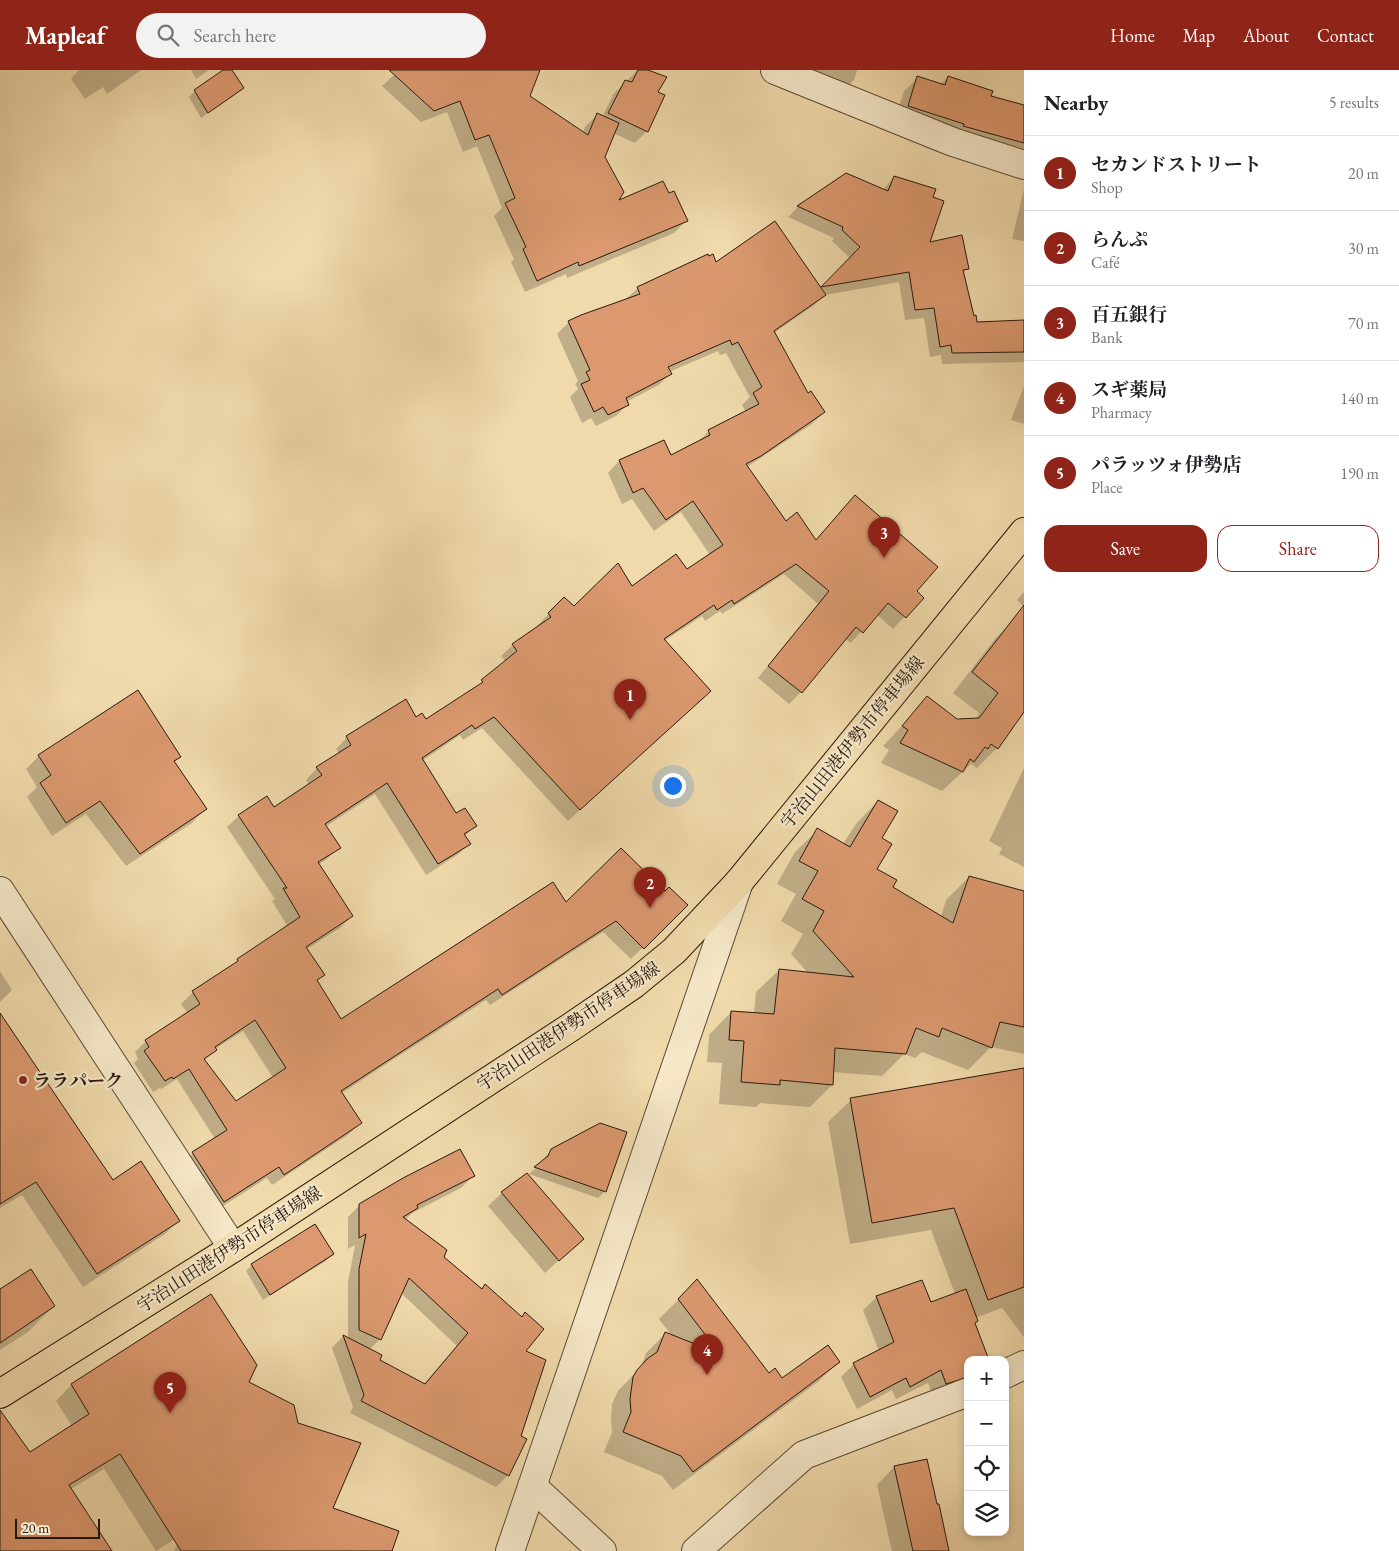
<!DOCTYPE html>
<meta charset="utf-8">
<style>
body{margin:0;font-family:"EB Garamond","Noto Serif JP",serif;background:#f2f2f2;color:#202124}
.controls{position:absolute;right:15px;bottom:15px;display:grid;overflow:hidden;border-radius:10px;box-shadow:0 2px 8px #0003}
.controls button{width:45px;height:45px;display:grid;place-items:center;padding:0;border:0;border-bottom:1px solid #e0e0e0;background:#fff;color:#202124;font:25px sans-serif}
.scale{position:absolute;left:15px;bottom:12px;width:85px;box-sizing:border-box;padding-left:5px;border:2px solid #28190e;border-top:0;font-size:14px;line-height:18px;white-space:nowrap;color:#28190e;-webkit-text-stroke:4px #f5e7c8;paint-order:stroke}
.you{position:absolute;left:672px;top:715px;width:18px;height:18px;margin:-12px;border:4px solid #fff;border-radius:50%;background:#1a73e8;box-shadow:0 0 0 8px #1a73e833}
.badge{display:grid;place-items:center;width:32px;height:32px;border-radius:50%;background:#8f2418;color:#fff;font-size:16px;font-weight:700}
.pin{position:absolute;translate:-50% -41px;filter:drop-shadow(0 1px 2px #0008)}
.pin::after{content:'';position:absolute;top:26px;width:18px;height:15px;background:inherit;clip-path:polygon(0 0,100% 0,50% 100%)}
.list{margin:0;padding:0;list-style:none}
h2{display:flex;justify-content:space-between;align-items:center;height:65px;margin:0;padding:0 20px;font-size:21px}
h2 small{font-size:16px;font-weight:400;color:#757577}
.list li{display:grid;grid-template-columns:32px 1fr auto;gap:15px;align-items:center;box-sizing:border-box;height:75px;padding:0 20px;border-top:1px solid #e0e0e0}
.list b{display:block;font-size:19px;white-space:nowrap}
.list p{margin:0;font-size:16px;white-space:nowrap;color:#757577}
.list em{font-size:16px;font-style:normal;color:#757577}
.actions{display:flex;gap:10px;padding:15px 20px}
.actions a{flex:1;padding:11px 0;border:1px solid #8f2418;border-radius:15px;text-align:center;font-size:18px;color:#8f2418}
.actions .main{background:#8f2418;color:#fff}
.icon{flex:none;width:28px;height:28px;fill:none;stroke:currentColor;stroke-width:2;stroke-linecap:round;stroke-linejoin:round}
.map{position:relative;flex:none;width:1024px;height:1481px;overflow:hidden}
header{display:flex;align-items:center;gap:30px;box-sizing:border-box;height:70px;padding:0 25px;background:#8f2418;color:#fff}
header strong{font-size:24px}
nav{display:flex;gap:28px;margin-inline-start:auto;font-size:18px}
.search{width:350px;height:45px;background:#f2f2f2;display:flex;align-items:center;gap:12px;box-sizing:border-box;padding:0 18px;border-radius:28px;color:#757577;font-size:19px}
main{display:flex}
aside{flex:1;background:#fff}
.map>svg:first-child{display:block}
</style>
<header>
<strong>Mapleaf</strong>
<div class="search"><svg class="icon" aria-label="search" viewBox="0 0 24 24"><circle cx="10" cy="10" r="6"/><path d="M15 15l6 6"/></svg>Search here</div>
<nav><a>Home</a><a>Map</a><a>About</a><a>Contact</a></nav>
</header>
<main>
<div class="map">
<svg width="1024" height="1481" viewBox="0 0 1024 1481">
<rect width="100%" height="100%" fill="#f0daab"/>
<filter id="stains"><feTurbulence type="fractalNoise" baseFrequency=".004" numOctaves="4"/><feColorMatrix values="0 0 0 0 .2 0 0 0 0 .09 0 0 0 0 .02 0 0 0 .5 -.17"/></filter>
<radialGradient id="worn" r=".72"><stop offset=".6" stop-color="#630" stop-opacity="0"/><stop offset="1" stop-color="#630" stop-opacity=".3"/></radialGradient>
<path fill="#0003" fill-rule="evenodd" d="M 79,0 L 141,0 L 107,24 L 103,17 L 85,29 L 71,9 Z
M 191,0 L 209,0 L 196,9 Z
M 226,0 L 230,0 L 242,17 L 236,24 L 201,48 L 189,27 L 195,21 Z
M 406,0 L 539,0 L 528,26 L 583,63 L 585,57 L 597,45 L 602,47 L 614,23 L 638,0 L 645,0 L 657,22 L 647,61 L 635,73 L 613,63 L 604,87 L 617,133 L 668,125 L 686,151 L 674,163 L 567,208 L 566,204 L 525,222 L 511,192 L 514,189 L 494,146 L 502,138 L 477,76 L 463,82 L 447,42 L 421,52 L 382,16 L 394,5 Z
M 812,0 L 857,0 L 854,10 L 842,22 L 808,10 Z
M 948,7 L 990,27 L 1024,36 L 1024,96 L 895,49 L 904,21 L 918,8 L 940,15 Z
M 846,104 L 883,120 L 894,107 L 931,128 L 928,174 L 968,198 L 962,204 L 973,247 L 976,253 L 1024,252 L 1024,292 L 942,294 L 941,285 L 930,287 L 924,248 L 905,250 L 899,212 L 825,225 L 813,236 L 774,263 L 808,325 L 824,342 L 812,354 L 747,397 L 785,452 L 815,471 L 855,426 L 915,521 L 922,528 L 893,559 L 876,544 L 851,573 L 845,569 L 801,622 L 789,634 L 758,608 L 818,534 L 784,504 L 722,544 L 720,541 L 705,551 L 702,546 L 664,571 L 698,632 L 568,751 L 482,658 L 463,670 L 460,665 L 422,691 L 455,745 L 475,756 L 465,766 L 469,774 L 457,785 L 426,805 L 375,724 L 325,757 L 339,777 L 327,789 L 318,795 L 352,846 L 340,858 L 307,879 L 323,904 L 316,912 L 341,950 L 566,834 L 665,822 L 686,835 L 631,889 L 603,862 L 490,935 L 486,930 L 369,1005 L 341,1024 L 360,1053 L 349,1064 L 272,1115 L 267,1108 L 212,1143 L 181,1095 L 193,1083 L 215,1069 L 177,1009 L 161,1019 L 160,1018 L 153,1022 L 134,993 L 138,989 L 135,982 L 146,971 L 188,944 L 181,934 L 193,922 L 288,857 L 272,831 L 275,829 L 227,757 L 239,746 L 274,738 L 309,715 L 306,710 L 317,698 L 339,684 L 336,679 L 347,667 L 416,649 L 426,651 L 473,620 L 506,592 L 501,586 L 513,575 L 538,557 L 537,556 L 564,528 L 574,538 L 686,501 L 710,485 L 681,442 L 654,461 L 632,429 L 622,434 L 608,403 L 619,391 L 663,372 L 671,387 L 697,373 L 709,361 L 746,342 L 742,335 L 750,327 L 726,283 L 720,285 L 718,281 L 669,302 L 670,304 L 659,315 L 626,332 L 627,335 L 616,346 L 596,356 L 591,348 L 582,353 L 570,327 L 578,319 L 575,314 L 578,311 L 557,264 L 569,252 L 626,229 L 638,218 L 716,194 L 821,219 L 851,189 L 832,171 L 834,168 L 788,147 L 798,137 ZM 243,961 L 273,1008 L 236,1033 L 204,991 L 215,979 Z
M 1024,119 L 1024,171 L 1012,169 Z
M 1024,316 L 1024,354 L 1011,350 Z
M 1024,522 L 1024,537 L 1017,530 Z
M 1015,549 L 1024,556 L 1024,640 L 997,678 L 977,698 L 971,694 L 942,721 L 881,693 L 889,680 L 883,676 L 928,628 L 956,651 L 975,650 L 979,643 L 953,623 L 995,569 Z
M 39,686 L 179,687 L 174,693 L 205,739 L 192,753 L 126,796 L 86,744 L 52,766 L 27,727 L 37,717 L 26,699 Z
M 1024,698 L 1024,797 L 999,784 L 1002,778 L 989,771 Z
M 878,731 L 880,768 L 875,800 L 891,818 L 941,847 L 946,830 L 969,807 L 1024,822 L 1024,984 L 991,977 L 968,1000 L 922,982 L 915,988 L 904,984 L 882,1006 L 833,1002 L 832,1015 L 810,1037 L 760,1033 L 756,1037 L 719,1034 L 722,993 L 707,992 L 709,965 L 731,942 L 754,944 L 756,922 L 779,900 L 808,903 L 791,884 L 803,864 L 781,851 L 796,824 L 777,814 L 795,782 L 818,760 L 843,774 L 856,754 Z
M 0,901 L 12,920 L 0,932 Z
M 0,945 L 112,1111 L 178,1151 L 165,1164 L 83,1217 L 22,1125 L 0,1138 Z
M 1024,999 L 1024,1267 L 1002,1238 L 975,1248 L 968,1290 L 968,1313 L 933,1326 L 928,1313 L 896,1329 L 892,1320 L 857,1339 L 841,1307 L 854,1294 L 879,1281 L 863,1240 L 877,1227 L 930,1234 L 955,1224 L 931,1160 L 850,1174 L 828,1052 L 851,1030 Z
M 625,1063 L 604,1122 L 598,1128 L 529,1104 L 543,1092 L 545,1087 L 552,1080 Z
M 473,1106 L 461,1118 L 412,1143 L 405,1150 L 443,1187 L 481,1220 L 522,1248 L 524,1282 L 519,1366 L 526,1369 L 508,1405 L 496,1417 L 350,1343 L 353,1337 L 332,1278 L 343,1266 L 348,1269 L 348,1212 L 355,1175 L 348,1179 L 348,1147 L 360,1135 ZM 401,1223 L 457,1276 L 424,1314 L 379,1291 L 369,1280 L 380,1269 Z
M 502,1123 L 582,1169 L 545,1203 L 488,1136 Z
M 332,1184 L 326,1191 L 263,1230 L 246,1201 L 252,1195 Z
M 697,1211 L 769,1304 L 782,1310 L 838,1292 L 819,1311 L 673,1420 L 662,1406 L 604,1382 L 612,1362 L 611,1349 L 612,1334 L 618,1321 L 641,1297 L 646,1283 L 666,1263 L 672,1266 L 659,1249 Z
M 0,1220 L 54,1236 L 28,1262 L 0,1280 Z
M 211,1226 L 247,1313 L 297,1354 L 331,1439 L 391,1481 L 174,1481 L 181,1465 L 156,1481 L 104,1399 L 71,1419 L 111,1481 L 0,1481 L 0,1358 L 29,1384 L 72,1356 L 56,1331 L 71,1315 Z
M 894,1397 L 948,1481 L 892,1481 L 877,1415 Z"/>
<path fill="#dc996f" stroke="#28190e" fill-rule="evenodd" d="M 223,0 L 232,0 L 244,18 L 208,43 L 194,20 Z
M 389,0 L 540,0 L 530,26 L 588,65 L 597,43 L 619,53 L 605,87 L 624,122 L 619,130 L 663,111 L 669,123 L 674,121 L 688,151 L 579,196 L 578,192 L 537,211 L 523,179 L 526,177 L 505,133 L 515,128 L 489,65 L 475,70 L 460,31 L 434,41 Z
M 638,0 L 648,0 L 667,7 L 658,22 L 665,25 L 648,62 L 608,43 L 625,10 L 632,12 Z
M 917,6 L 945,15 L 948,6 L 993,21 L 991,26 L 1024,35 L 1024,73 L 963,56 L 964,54 L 908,36 Z
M 846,103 L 888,121 L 894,106 L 936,119 L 933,127 L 944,131 L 930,172 L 962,165 L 969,199 L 963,200 L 974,246 L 976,245 L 977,252 L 1024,250 L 1024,282 L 952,283 L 951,275 L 940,277 L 934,238 L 915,240 L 909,202 L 821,217 L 860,177 L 842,160 L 843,157 L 797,136 Z
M 775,151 L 826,225 L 774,261 L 808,323 L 811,321 L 825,342 L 761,386 L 746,394 L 786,451 L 797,442 L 816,470 L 855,425 L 938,497 L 917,521 L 924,528 L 906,548 L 888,533 L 863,563 L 856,557 L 802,623 L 768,596 L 829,521 L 796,494 L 734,534 L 732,530 L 717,540 L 714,535 L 664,569 L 711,621 L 580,740 L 494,647 L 475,659 L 472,655 L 422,688 L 456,743 L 465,738 L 477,756 L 464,764 L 471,774 L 438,794 L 387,713 L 325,754 L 341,778 L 318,792 L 353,846 L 306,877 L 325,905 L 317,910 L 341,949 L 553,812 L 566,832 L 621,778 L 665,821 L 669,817 L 688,835 L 644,879 L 616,851 L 502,925 L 498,919 L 341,1021 L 362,1053 L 284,1105 L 279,1097 L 224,1132 L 192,1082 L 227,1060 L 189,999 L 173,1009 L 172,1007 L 165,1011 L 144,981 L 149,977 L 145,970 L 200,934 L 192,921 L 238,891 L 237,889 L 300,847 L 283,818 L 287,818 L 238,745 L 267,726 L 274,737 L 322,705 L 316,697 L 351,675 L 346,666 L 406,629 L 416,647 L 422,643 L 426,649 L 483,612 L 481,610 L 517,581 L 512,574 L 551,547 L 548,543 L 564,527 L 574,536 L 618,493 L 632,516 L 676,484 L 687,499 L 723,475 L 693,431 L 666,450 L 643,418 L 633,423 L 619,390 L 664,370 L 671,385 L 710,365 L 708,360 L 759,334 L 753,323 L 762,317 L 738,272 L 732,275 L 730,270 L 668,297 L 672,304 L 626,328 L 629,335 L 608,345 L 603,337 L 594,342 L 581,314 L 590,310 L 586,302 L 590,300 L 568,251 L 581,245 L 640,224 L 637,217 L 708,184 L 709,186 L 713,184 L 716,192 ZM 255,950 L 286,998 L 236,1031 L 204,989 L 217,980 L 215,977 Z
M 1024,535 L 1024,642 L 998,679 L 991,674 L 988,679 L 985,677 L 974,692 L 970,689 L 963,702 L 900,673 L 908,660 L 902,656 L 927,626 L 957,649 L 979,648 L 998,623 L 972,602 Z
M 138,620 L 181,687 L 174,691 L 207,739 L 140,784 L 100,731 L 66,753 L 40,713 L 51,705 L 38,685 Z
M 878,730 L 898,741 L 882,768 L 892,774 L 877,799 L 897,810 L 893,817 L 953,853 L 969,806 L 1024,821 L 1024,957 L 1000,952 L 992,978 L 942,958 L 939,967 L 916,958 L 906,984 L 835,978 L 833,1015 L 780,1010 L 780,1015 L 741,1012 L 744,971 L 729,970 L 731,941 L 774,944 L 779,899 L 854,907 L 813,861 L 824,841 L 802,829 L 818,801 L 799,791 L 817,758 L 850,777 Z
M 0,943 L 113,1110 L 141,1091 L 180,1151 L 97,1204 L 36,1112 L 0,1134 Z
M 1024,998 L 1024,1217 L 988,1230 L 954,1138 L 872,1153 L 850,1028 Z
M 600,1053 L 627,1062 L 606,1122 L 534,1097 L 548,1086 L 551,1079 Z
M 460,1079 L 475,1106 L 417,1135 L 418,1138 L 403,1147 L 447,1180 L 444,1187 L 482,1219 L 485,1214 L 522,1247 L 525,1242 L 544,1259 L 526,1281 L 546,1290 L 521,1366 L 527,1369 L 509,1406 L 361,1331 L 364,1325 L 343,1265 L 382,1285 L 380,1290 L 425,1314 L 468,1263 L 409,1208 L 381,1270 L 359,1260 L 359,1199 L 366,1164 L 359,1168 L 359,1134 L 403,1108 Z
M 527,1103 L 584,1169 L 559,1191 L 501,1122 Z
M 315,1154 L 334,1184 L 270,1225 L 251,1194 Z
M 31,1199 L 55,1236 L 0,1273 L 0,1219 Z
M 697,1209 L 769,1303 L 775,1298 L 782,1308 L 828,1275 L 840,1292 L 693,1402 L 681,1386 L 623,1362 L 631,1342 L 630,1329 L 633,1307 L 637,1300 L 647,1289 L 657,1282 L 665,1262 L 720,1284 L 678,1229 Z
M 922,1210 L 931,1232 L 966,1219 L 978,1251 L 975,1253 L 989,1290 L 968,1290 L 968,1307 L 946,1314 L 941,1300 L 910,1317 L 906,1308 L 870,1327 L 853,1293 L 894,1272 L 876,1226 Z
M 211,1224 L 257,1295 L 249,1312 L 294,1335 L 298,1353 L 361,1373 L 333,1438 L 399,1461 L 392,1481 L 181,1481 L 120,1384 L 69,1415 L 112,1481 L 0,1481 L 0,1340 L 30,1382 L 89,1344 L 71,1314 Z
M 927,1389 L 937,1434 L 939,1434 L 949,1481 L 913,1481 L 894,1396 Z"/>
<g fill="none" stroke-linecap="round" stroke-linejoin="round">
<defs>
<path id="minor" d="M 775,0 L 953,72 L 1024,95
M 0,821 L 233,1178
M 1005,1304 L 1024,1295
M 532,1416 L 602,1481
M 510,1481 L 739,812
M 696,1481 L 804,1385 L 968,1322"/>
<path id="major" d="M 0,1324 L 233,1178 L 571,957 L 634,914 L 674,881 L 739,812 L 1024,462"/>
</defs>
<use href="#minor" stroke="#5a4935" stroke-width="30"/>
<use href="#major" stroke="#28190e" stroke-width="30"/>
<use href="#minor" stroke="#f5e7c8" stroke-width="28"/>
<use href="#major" stroke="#f0daab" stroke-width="28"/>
</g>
<circle fill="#8f2418" stroke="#f5e7c8" stroke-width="2" cx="23" cy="1010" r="5"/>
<g text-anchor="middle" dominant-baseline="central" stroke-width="4.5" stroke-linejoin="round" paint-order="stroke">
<g font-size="18" fill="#28190e" stroke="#f5e7c8">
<text transform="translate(852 672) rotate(-51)">宇治山田港伊勢市停車場線</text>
<text transform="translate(568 956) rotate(-34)">宇治山田港伊勢市停車場線</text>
<text transform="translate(229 1179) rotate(-33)">宇治山田港伊勢市停車場線</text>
</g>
<g font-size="18" font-weight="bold" fill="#28190e" stroke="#f5e7c8" text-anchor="start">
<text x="33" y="1010">ララパーク</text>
</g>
</g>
<rect width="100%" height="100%" filter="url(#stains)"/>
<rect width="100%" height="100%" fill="url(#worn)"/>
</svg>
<div class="controls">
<button>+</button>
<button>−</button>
<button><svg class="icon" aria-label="locate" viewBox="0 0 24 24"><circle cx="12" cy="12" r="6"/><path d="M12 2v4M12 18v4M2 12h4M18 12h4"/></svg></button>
<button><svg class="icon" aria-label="layers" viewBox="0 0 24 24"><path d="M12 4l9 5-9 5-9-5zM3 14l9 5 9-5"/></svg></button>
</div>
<div class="scale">20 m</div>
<div class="you"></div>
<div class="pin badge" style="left:630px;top:650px">1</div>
<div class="pin badge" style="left:650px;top:838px">2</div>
<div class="pin badge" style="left:884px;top:488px">3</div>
<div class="pin badge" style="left:707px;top:1305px">4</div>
<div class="pin badge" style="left:170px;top:1343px">5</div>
</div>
<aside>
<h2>Nearby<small>5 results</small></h2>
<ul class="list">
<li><span class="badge">1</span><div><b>セカンドストリート</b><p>Shop</p></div><em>20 m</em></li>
<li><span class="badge">2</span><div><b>らんぷ</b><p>Café</p></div><em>30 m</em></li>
<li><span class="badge">3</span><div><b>百五銀行</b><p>Bank</p></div><em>70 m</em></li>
<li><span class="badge">4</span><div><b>スギ薬局</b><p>Pharmacy</p></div><em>140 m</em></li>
<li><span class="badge">5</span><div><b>パラッツォ伊勢店</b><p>Place</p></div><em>190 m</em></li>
</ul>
<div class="actions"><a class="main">Save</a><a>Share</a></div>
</aside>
</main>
